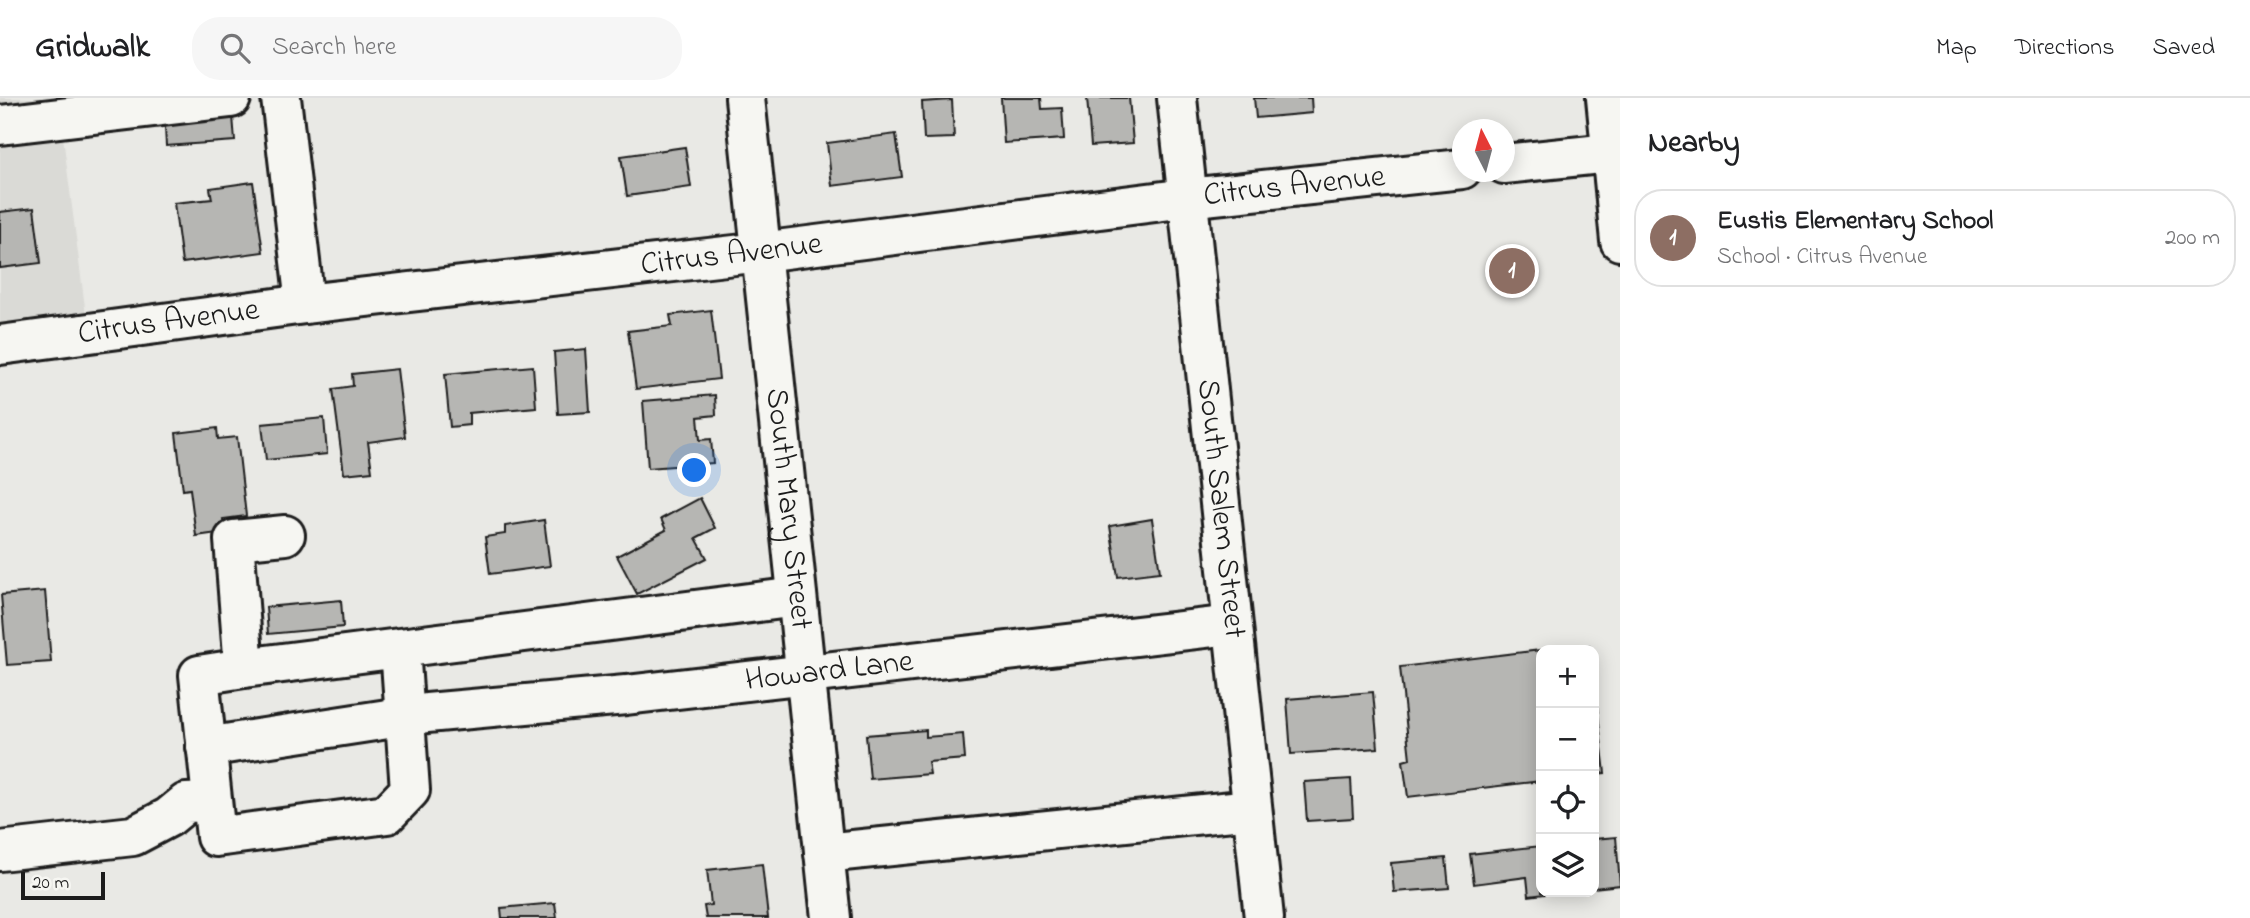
<!DOCTYPE html>
<meta charset="utf-8">
<style>
body{margin:0;font-family:"Indie Flower",sans-serif;background:#f6f6f6;color:#202124}
.controls{position:absolute;right:21px;bottom:21px;display:grid;overflow:hidden;border-radius:14px;box-shadow:0 4px 18px #0003}
.controls button{width:63px;height:63px;display:grid;place-items:center;padding:0;border:0;border-bottom:2px solid #e0e0e0;background:#fff;color:#202124;font:35px sans-serif}
.compass{position:absolute;left:1452px;top:21px;width:63px;height:63px;border-radius:50%;background:#fff;box-shadow:0 4px 18px #0003;rotate:354deg}
.scale{position:absolute;left:21px;bottom:18px;width:84px;box-sizing:border-box;padding-left:7px;border:4px solid #1c1c1c;border-top:0;font-size:19px;line-height:24px;white-space:nowrap;color:#1c1c1c;-webkit-text-stroke:5px #f6f6f2;paint-order:stroke}
.you{position:absolute;left:695px;top:373px;width:24px;height:24px;margin:-18px;border:5px solid #fff;border-radius:50%;background:#1a73e8;box-shadow:0 0 0 10px #1a73e833}
.badge{display:grid;place-items:center;width:46px;height:46px;border-radius:50%;background:#b45309;color:#fff;font-size:23px;font-weight:700}
.pin{position:absolute;translate:-50% -50%;border:4px solid #fff;box-shadow:0 2px 7px #0006}
.list{margin:0;padding:0;list-style:none}
h2{display:flex;justify-content:space-between;align-items:center;height:91px;margin:0;padding:0 28px;font-size:30px}
h2 small{font-size:23px;font-weight:400;color:#757577}
.list li{display:grid;grid-template-columns:46px 1fr auto;gap:21px;align-items:center;box-sizing:border-box;height:98px;margin:0 14px 14px;padding:0 14px;border:2px solid #e0e0e0;border-radius:28px}
.list b{display:block;font-size:26px;white-space:nowrap}
.list p{margin:0;font-size:23px;white-space:nowrap;color:#757577}
.list em{font-size:23px;font-style:normal;color:#757577}
.icon{flex:none;width:38px;height:38px;fill:none;stroke:currentColor;stroke-width:2;stroke-linecap:round;stroke-linejoin:round}
.map{position:relative;flex:none;width:1620px;height:820px;overflow:hidden}
header{display:flex;align-items:center;gap:42px;box-sizing:border-box;height:98px;padding:0 35px;background:#fff;border-bottom:2px solid #e0e0e0}
header strong{font-size:33px}
nav{display:flex;gap:38px;margin-inline-start:auto;font-size:24px}
.search{width:490px;height:63px;background:#f6f6f6;display:flex;align-items:center;gap:18px;box-sizing:border-box;padding:0 24px;border-radius:28px;color:#757577;font-size:26px}
main{display:flex}
aside{flex:1;background:#fff}
.map>svg:first-child{display:block}
</style>
<header>
<strong>Gridwalk</strong>
<div class="search"><svg class="icon" aria-label="search" viewBox="0 0 24 24"><circle cx="10" cy="10" r="6"/><path d="M15 15l6 6"/></svg>Search here</div>
<nav><a>Map</a><a>Directions</a><a>Saved</a></nav>
</header>
<main>
<div class="map">
<svg width="1620" height="820" viewBox="0 0 1620 820">
<rect width="100%" height="100%" fill="#e9e9e5"/>
<filter id="ink" filterUnits="userSpaceOnUse"><feTurbulence type="fractalNoise" baseFrequency=".0143" numOctaves="2"/><feDisplacementMap in="SourceGraphic" scale="14" xChannelSelector="R" yChannelSelector="G"/><feConvolveMatrix kernelMatrix="1 2 1 2 8 2 1 2 1" color-interpolation-filters="sRGB"/></filter>
<g filter="url(#ink)">
<path fill="#dadad6" d="M 0,0 L 58,0 L 87,225 L 0,235 Z"/>
<path fill="#b6b6b3" stroke="#1c1c1c" stroke-width="2" d="M 1001,0 L 1041,0 L 1042,11 L 1062,10 L 1064,41 L 1004,45 Z
M 1087,0 L 1129,0 L 1133,45 L 1091,48 Z
M 1254,0 L 1311,0 L 1312,15 L 1256,20 Z
M 952,2 L 954,40 L 924,41 L 922,4 Z
M 232,6 L 235,43 L 166,48 L 164,11 Z
M 896,36 L 902,79 L 832,88 L 827,45 Z
M 685,49 L 691,89 L 627,98 L 621,58 Z
M 253,84 L 263,154 L 182,165 L 174,105 L 212,101 L 210,90 Z
M 34,110 L 41,165 L 0,170 L 0,114 Z
M 711,212 L 719,281 L 636,291 L 628,233 L 672,228 L 670,217 Z
M 586,251 L 590,314 L 558,316 L 554,254 Z
M 533,268 L 536,309 L 469,315 L 469,327 L 450,329 L 445,276 Z
M 397,271 L 405,339 L 368,344 L 372,373 L 344,376 L 333,291 L 353,288 L 352,276 Z
M 715,297 L 716,317 L 698,319 L 700,342 L 711,341 L 713,365 L 648,370 L 643,303 Z
M 324,320 L 327,356 L 266,362 L 262,326 Z
M 217,330 L 218,341 L 237,339 L 246,418 L 223,421 L 225,434 L 196,438 L 190,391 L 183,392 L 176,335 Z
M 700,400 L 715,430 L 696,440 L 707,460 L 637,496 L 617,458 L 666,432 L 661,421 Z
M 1152,421 L 1160,474 L 1118,479 L 1110,428 Z
M 544,422 L 550,468 L 490,476 L 485,439 L 505,436 L 505,428 Z
M 45,493 L 51,564 L 7,567 L 1,497 Z
M 341,502 L 343,529 L 268,536 L 266,509 Z
M 1589,547 L 1590,552 L 1542,552 Z
M 1541,552 L 1541,683 L 1408,699 L 1403,663 L 1410,661 L 1400,569 Z
M 1594,583 L 1605,675 L 1594,676 Z
M 1373,594 L 1378,650 L 1291,656 L 1287,601 Z
M 926,632 L 926,639 L 963,636 L 965,661 L 928,664 L 930,676 L 870,681 L 866,637 Z
M 1351,681 L 1353,720 L 1307,723 L 1304,684 Z
M 1616,739 L 1620,787 L 1594,790 L 1594,741 Z
M 1541,748 L 1541,794 L 1562,794 L 1529,798 L 1527,779 L 1474,786 L 1470,756 Z
M 1446,760 L 1449,790 L 1394,794 L 1391,765 Z
M 762,766 L 768,820 L 706,820 L 704,808 L 711,807 L 707,772 Z
M 555,805 L 557,820 L 502,820 L 501,810 Z"/>
<g fill="none" stroke-linecap="round" stroke-linejoin="round">
<defs>
<g id="minor">
<path d="M 281,0 L 305,206"/>
<path id="s1" d="M 745,0 L 831,820"/>
<path id="s2" d="M 1177,0 L 1264,820"/>
<path d="M 1606,0 L 1620,143"/>
<path d="M 0,27 L 231,0"/>
<path d="M 1504,66 L 1620,54"/>
<path id="s3" d="M 0,247 L 305,206 L 761,154 L 1187,100 L 1462,71"/>
<path d="M 400,550 L 410,692 L 387,716 L 216,739 L 199,577 L 244,570 L 797,499"/>
<path d="M 244,570 L 234,442 L 285,437"/>
<path id="s4" d="M 206,649 L 427,615 L 626,597 L 1232,527"/>
<path d="M 0,753 L 133,738 L 169,719 L 186,705 L 212,704"/>
<path d="M 824,755 L 1252,711"/>
</g>
</defs>
<use href="#minor" stroke="#1c1c1c" stroke-width="44"/>
<use href="#minor" stroke="#f6f6f2" stroke-width="38"/>
</g>
</g>
<g text-anchor="middle" dominant-baseline="central" stroke-width="6" stroke-linejoin="round" paint-order="stroke">
<g font-size="32" fill="#1c1c1c" stroke="#f6f6f2">
<text stroke="none"><textPath href="#s3" startOffset="1304">Citrus Avenue</textPath></text>
<text stroke="none"><textPath href="#s3" startOffset="737">Citrus Avenue</textPath></text>
<text stroke="none"><textPath href="#s3" startOffset="170">Citrus Avenue</textPath></text>
<text stroke="none"><textPath href="#s1" startOffset="413">South Mary Street</textPath></text>
<text stroke="none"><textPath href="#s2" startOffset="413">South Salem Street</textPath></text>
<text stroke="none"><textPath href="#s4" startOffset="628">Howard Lane</textPath></text>
</g>
</g>
</svg>
<div class="controls">
<button>+</button>
<button>−</button>
<button><svg class="icon" aria-label="locate" viewBox="0 0 24 24"><circle cx="12" cy="12" r="6"/><path d="M12 2v4M12 18v4M2 12h4M18 12h4"/></svg></button>
<button><svg class="icon" aria-label="layers" viewBox="0 0 24 24"><path d="M12 4l9 5-9 5-9-5zM3 14l9 5 9-5"/></svg></button>
</div>
<svg class="compass" viewBox="-18 -18 36 36"><path d="M0-13l5 13h-10z" fill="#e53935"/><path d="M0 13l5-13h-10z" fill="#757577"/></svg>
<div class="scale">20 m</div>
<div class="you"></div>
<div class="pin badge" style="left:1512px;top:173px;background:#8d6e63">1</div>
</div>
<aside>
<h2>Nearby<small></small></h2>
<ul class="list">
<li><span class="badge" style="background:#8d6e63">1</span><div><b>Eustis Elementary School</b><p>School · Citrus Avenue</p></div><em>200 m</em></li>
</ul>
</aside>
</main>
